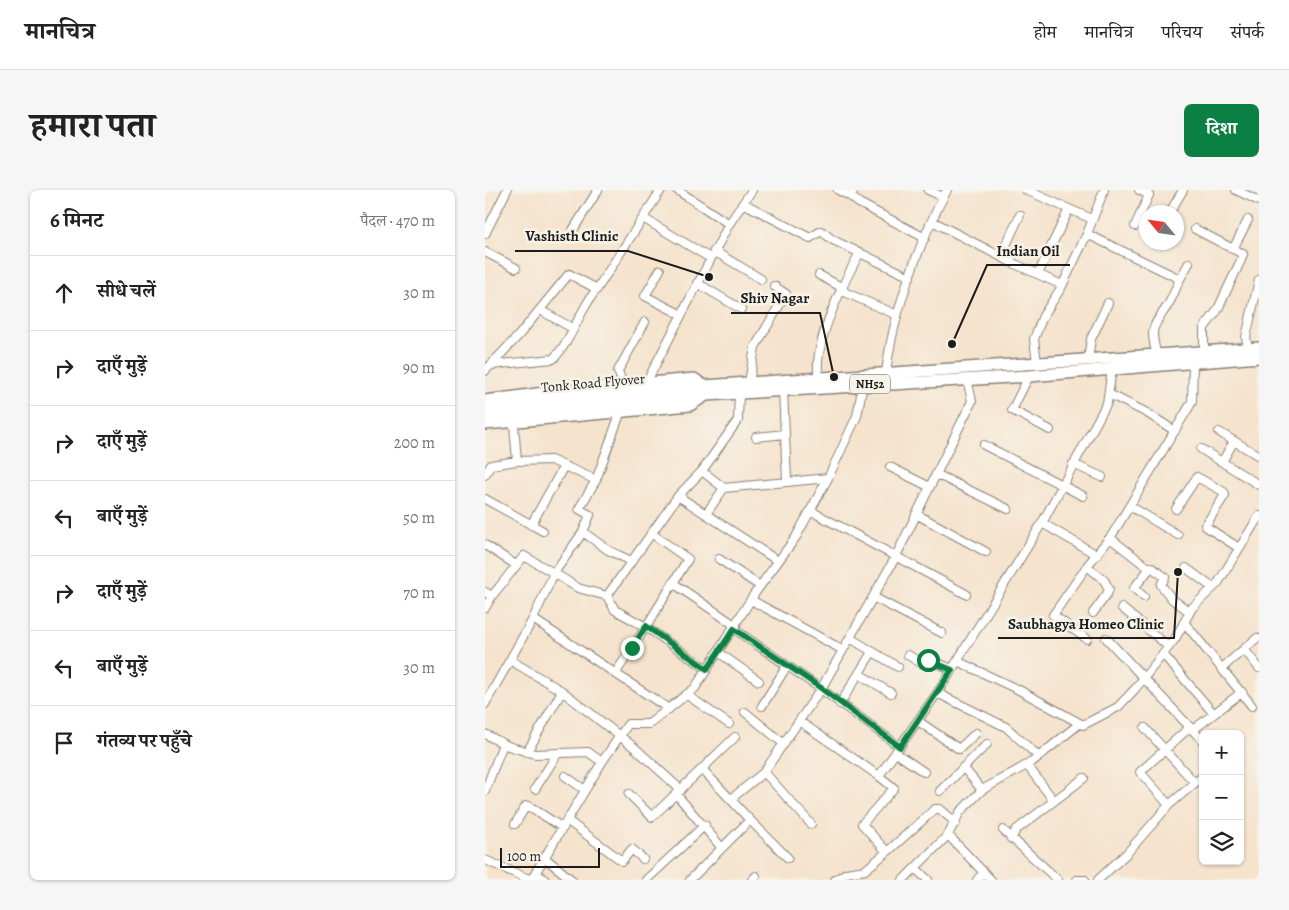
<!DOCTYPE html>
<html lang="hi">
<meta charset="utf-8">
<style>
body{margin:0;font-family:Alegreya,"Noto Serif Devanagari",serif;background:#f6f6f6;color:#222}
.controls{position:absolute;right:15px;bottom:15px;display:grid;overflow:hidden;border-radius:8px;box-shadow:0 1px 4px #0004}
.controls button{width:45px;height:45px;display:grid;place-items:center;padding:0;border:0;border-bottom:1px solid #e0e0e0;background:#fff;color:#222;font:25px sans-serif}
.compass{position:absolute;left:654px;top:15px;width:45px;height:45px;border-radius:50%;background:#fff;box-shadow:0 1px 4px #0004;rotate:299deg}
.scale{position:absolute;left:15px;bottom:12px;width:100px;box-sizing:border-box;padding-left:5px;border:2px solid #1c1c1c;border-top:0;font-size:14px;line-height:18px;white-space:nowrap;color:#1c1c1c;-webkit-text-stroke:4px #f7f3e8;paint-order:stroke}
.stop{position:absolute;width:15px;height:15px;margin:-11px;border:4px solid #0b8043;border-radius:50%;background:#fff}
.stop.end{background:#0b8043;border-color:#fff;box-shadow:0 1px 5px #0008}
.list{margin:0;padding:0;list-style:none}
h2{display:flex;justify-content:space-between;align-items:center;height:65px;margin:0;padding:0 20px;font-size:21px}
h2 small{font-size:16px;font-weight:400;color:#767676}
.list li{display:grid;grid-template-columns:32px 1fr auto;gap:15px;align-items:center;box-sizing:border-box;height:75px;padding:0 20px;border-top:1px solid #e0e0e0}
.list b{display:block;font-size:19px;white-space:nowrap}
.list em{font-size:16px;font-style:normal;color:#767676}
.icon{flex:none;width:28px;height:28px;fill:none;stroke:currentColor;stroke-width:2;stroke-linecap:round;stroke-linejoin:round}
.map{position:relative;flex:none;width:774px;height:690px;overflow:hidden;border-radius:8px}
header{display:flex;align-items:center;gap:30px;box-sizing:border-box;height:70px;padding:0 25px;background:#fff;border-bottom:1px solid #e0e0e0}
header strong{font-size:24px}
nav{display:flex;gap:28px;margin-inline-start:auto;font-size:18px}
.intro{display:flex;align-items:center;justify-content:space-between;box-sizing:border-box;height:120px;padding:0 30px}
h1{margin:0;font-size:35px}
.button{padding:12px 22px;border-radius:8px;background:#0b8043;color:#fff;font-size:18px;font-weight:700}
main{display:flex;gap:30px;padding:0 30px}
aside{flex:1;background:#fff;border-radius:8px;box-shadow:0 1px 4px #0004}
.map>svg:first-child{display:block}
</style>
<header>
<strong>मानचित्र</strong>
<nav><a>होम</a><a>मानचित्र</a><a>परिचय</a><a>संपर्क</a></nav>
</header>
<div class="intro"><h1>हमारा पता</h1><a class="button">दिशा</a></div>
<main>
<aside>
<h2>6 मिनट<small>पैदल · 470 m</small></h2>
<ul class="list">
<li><svg class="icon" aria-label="ahead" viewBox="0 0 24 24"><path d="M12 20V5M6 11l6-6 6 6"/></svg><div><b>सीधे चलें</b></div><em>30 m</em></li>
<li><svg class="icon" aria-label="right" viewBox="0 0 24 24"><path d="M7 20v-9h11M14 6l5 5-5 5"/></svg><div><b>दाएँ मुड़ें</b></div><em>90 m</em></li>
<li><svg class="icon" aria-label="right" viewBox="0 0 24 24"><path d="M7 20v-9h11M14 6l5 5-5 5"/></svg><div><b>दाएँ मुड़ें</b></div><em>200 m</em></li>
<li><svg class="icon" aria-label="left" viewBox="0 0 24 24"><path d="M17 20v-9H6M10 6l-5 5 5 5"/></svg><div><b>बाएँ मुड़ें</b></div><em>50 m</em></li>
<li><svg class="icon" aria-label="right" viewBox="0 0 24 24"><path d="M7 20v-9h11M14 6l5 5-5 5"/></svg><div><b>दाएँ मुड़ें</b></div><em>70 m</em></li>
<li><svg class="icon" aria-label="left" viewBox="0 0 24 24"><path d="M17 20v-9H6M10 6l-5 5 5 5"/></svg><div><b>बाएँ मुड़ें</b></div><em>30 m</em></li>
<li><svg class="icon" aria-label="arrive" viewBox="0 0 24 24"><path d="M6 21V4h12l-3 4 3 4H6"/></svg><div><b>गंतव्य पर पहुँचे</b></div></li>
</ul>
</aside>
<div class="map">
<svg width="774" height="690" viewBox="0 0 774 690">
<rect width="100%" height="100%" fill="#f7f3e8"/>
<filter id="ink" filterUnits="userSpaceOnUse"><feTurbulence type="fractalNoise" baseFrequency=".02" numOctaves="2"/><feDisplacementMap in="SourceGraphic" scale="10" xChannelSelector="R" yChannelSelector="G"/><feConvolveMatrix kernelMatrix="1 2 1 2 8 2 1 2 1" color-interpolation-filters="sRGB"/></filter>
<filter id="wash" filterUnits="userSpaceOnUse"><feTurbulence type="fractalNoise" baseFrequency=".0096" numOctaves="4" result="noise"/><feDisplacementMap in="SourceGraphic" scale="20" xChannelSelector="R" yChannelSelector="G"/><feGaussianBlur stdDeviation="1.12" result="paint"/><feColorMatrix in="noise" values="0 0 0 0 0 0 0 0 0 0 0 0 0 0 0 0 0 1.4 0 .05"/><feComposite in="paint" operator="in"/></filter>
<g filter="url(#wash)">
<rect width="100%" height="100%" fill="#f5e3cd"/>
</g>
<g filter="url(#ink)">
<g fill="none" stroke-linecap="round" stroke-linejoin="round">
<defs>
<path id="minor" d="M 192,0 L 244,34 L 267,0
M 353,0 L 365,6
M 369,0 L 365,6 L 374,13 L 440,48
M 443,0 L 458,7
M 541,0 L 584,19 L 553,84
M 751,0 L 774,11
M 258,13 L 325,48 L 336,41 L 348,50 L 425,87
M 584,19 L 607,29
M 685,22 L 698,0
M 158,28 L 225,68
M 447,31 L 530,74 L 577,95
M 650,36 L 664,5 L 654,0
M 710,39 L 748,59
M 88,40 L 113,0
M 0,44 L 22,0
M 602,44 L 619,0
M 229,61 L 276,89
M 0,62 L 31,78
M 513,65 L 522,53 L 535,25
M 175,80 L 160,106 L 195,124
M 334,85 L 358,98
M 695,89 L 704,73
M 212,93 L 256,119
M 357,101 L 412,125
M 55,120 L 87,138
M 763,159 L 761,147 L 774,90
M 719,163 L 719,138 L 732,121 L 756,70 L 758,64 L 748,59 L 763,30
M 603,170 L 606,149 L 623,113
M 552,173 L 549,149 L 558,126 L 576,98 L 602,44 L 695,89 C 691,97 688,107 683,115 C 668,138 664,136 672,166
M 6,175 L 68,169 C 87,151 94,120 112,99
M 0,181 L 34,145 L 84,84 L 112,99 L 176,0
M 401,184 C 407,126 434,52 462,0
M 544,186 L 527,220 L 565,240
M 334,188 C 326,156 359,92 375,62
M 161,193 L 244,34
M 264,193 L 270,157 L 301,104 L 289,96
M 138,195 L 133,181 L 160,132
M 298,200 L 302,291
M 624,204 L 662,223 L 690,241
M 734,242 L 774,266
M 271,247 L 300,244
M 499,255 L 598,306
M 716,259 L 774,295
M 32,271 L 66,270 L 111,290
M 737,272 L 749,251
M 588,274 L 617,287
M 405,277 L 445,297
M 217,281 L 239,298
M 451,284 L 523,319
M 0,285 L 6,275 L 32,271 L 29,235 L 31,230
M 193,306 L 293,371
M 0,309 L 58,341
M 645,316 L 693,345
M 691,319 L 712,287 L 739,302 L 740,305 L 720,336 L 754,358
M 326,321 L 481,404
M 221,324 L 239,298 L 343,288 L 372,226 L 378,194
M 431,324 L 501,362
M 557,333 L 612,365
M 46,335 L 79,276
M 98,342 L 105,325 L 94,319 L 111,290 L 136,221
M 166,343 L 203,369 L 161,437 L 222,479
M 625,348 L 665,379
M 0,355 L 31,375
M 234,369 L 275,396
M 602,376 L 568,425 L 602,449
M 701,378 L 728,398
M 188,393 L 251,436
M 0,402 L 7,406 L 0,418
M 7,406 L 39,366 L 69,383 L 98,342 L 123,360 L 146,371
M 122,406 L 193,306 L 217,281 L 253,230 L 254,204
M 388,407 L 457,443
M 659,407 L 649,398 L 666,377 L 680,387 L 676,395 L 687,409 L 705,422
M 266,410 L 358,460
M 637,418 L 684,457
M 608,423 L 622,404 L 624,399 L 619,390 L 602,376 L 627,345 L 707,212 L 708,173
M 48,429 L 184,519
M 699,432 L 767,516
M 249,439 L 336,499 L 415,557
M 365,448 L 413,477
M 621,448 L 718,551
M 759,459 L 772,448
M 233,462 L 274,491
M 678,464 L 729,524
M 423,465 L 436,473 L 445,470 L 467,479
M 25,470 L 77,501
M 472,471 L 534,500 L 598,535 L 633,517 L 650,499 L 690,449 L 707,418 L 733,393 L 774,326
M 737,478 L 759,459 L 774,478
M 374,484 L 406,503
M 452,503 L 521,537 L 553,566
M 202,505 L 244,534
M 0,514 L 48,429 L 69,383 L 93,398 L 122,406 L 130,420 L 161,437 L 130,484
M 355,514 L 387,462
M 277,516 L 302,476
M 260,522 L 299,554
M 314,531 L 394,586 L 455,499 L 557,333 L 622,213 L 627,179
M 433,531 L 474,559 L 491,543
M 660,538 L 710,593
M 708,540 L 757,502
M 0,544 L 23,556 L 50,564 L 103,562 L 117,572
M 42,562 L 77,501 L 150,558 L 196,600
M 411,563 L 439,582
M 542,575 L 569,611
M 478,577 L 497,600
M 279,582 L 326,634
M 80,586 L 100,600
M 394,586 L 409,598 L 377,634 L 402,662 L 450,619 L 455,619 L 471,633
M 50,599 L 73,563
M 0,601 L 18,554
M 455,601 L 502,554
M 144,604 L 167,627 L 250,547
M 192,605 L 237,658
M 246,609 L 279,582 L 336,499 L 410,368 L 487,211 L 482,189
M 684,615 L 718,586
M 265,630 L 303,668
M 83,631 L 137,671 L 147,659 L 158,669
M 30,634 L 41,616 L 44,616 L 78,638
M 518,640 L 573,690
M 463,645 L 506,690
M 526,649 L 531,640 L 599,588
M 60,668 L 87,690
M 0,670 L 46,690
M 430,678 L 443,690
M 51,683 L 60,690
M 46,690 L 117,572 L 143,534 L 164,534 L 210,498 L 270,403 L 311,347 L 343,288
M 161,690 L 220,635
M 205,690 L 265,630 L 217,579
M 267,690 L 271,686
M 350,690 L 361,683 L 380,680 L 402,662
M 418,690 L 463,645 L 475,622 L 497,600 L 547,572 L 594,534
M 492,690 L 499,682
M 592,690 L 600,690
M 613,690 L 642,663 L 684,615 L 655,582 L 705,537"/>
<path id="major" d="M 0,218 L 219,196
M 0,227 L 218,206"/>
<path id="highway" d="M 0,211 L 59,203 L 209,189 L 219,196 L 774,158
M 0,234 L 205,215 L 221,205 L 544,186 L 774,167"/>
</defs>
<use href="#minor" stroke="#888074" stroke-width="10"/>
<use href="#major" stroke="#888074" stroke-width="12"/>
<use href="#highway" stroke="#888074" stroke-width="14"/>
<use href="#minor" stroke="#fff" stroke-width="8"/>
<use href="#major" stroke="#fff" stroke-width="10"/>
<use href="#highway" stroke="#fff" stroke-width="11"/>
</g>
</g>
<g fill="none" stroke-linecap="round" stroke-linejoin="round" filter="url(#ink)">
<path stroke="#0b8043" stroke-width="6" d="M 147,458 L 161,436 L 222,479 L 249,439 L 336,498 L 415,557 L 467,480 L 443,470"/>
</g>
<g text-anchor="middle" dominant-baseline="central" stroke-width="5" stroke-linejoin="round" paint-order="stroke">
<rect fill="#f7f3e8" stroke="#5e5c59" stroke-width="1" x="365" y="184.5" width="40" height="19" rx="4"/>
<g font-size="12" font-weight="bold" fill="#1c1c1c">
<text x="385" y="194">NH52</text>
</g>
<g font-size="14" fill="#1c1c1c" stroke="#f7f3e8">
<text transform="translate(108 193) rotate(-5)">Tonk Road Flyover</text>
</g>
</g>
<path fill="none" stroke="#1c1c1c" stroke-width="2" d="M224 87L143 61H30M467 154L502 75H585M349 187L335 123H246M693 382L689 448H513"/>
<g fill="#1c1c1c" stroke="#f7f3e8" stroke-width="2">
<circle cx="224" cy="87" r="5"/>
<circle cx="467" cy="154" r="5"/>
<circle cx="349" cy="187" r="5"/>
<circle cx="693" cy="382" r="5"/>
</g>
<g font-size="15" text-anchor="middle" font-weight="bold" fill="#1c1c1c" stroke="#f7f3e8" stroke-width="5" stroke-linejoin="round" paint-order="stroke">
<text x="87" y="51">Vashisth Clinic</text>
<text x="543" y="66">Indian Oil</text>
<text x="290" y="113">Shiv Nagar</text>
<text x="601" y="439">Saubhagya Homeo Clinic</text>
</g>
</svg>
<div class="controls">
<button>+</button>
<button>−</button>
<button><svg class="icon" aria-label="layers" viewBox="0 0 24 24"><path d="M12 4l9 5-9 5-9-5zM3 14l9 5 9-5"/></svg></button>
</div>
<svg class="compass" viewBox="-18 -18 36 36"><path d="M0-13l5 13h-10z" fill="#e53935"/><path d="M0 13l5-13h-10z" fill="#767676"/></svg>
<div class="scale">100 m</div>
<div class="stop" style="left:443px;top:470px"></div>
<div class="stop end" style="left:147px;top:458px"></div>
</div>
</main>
